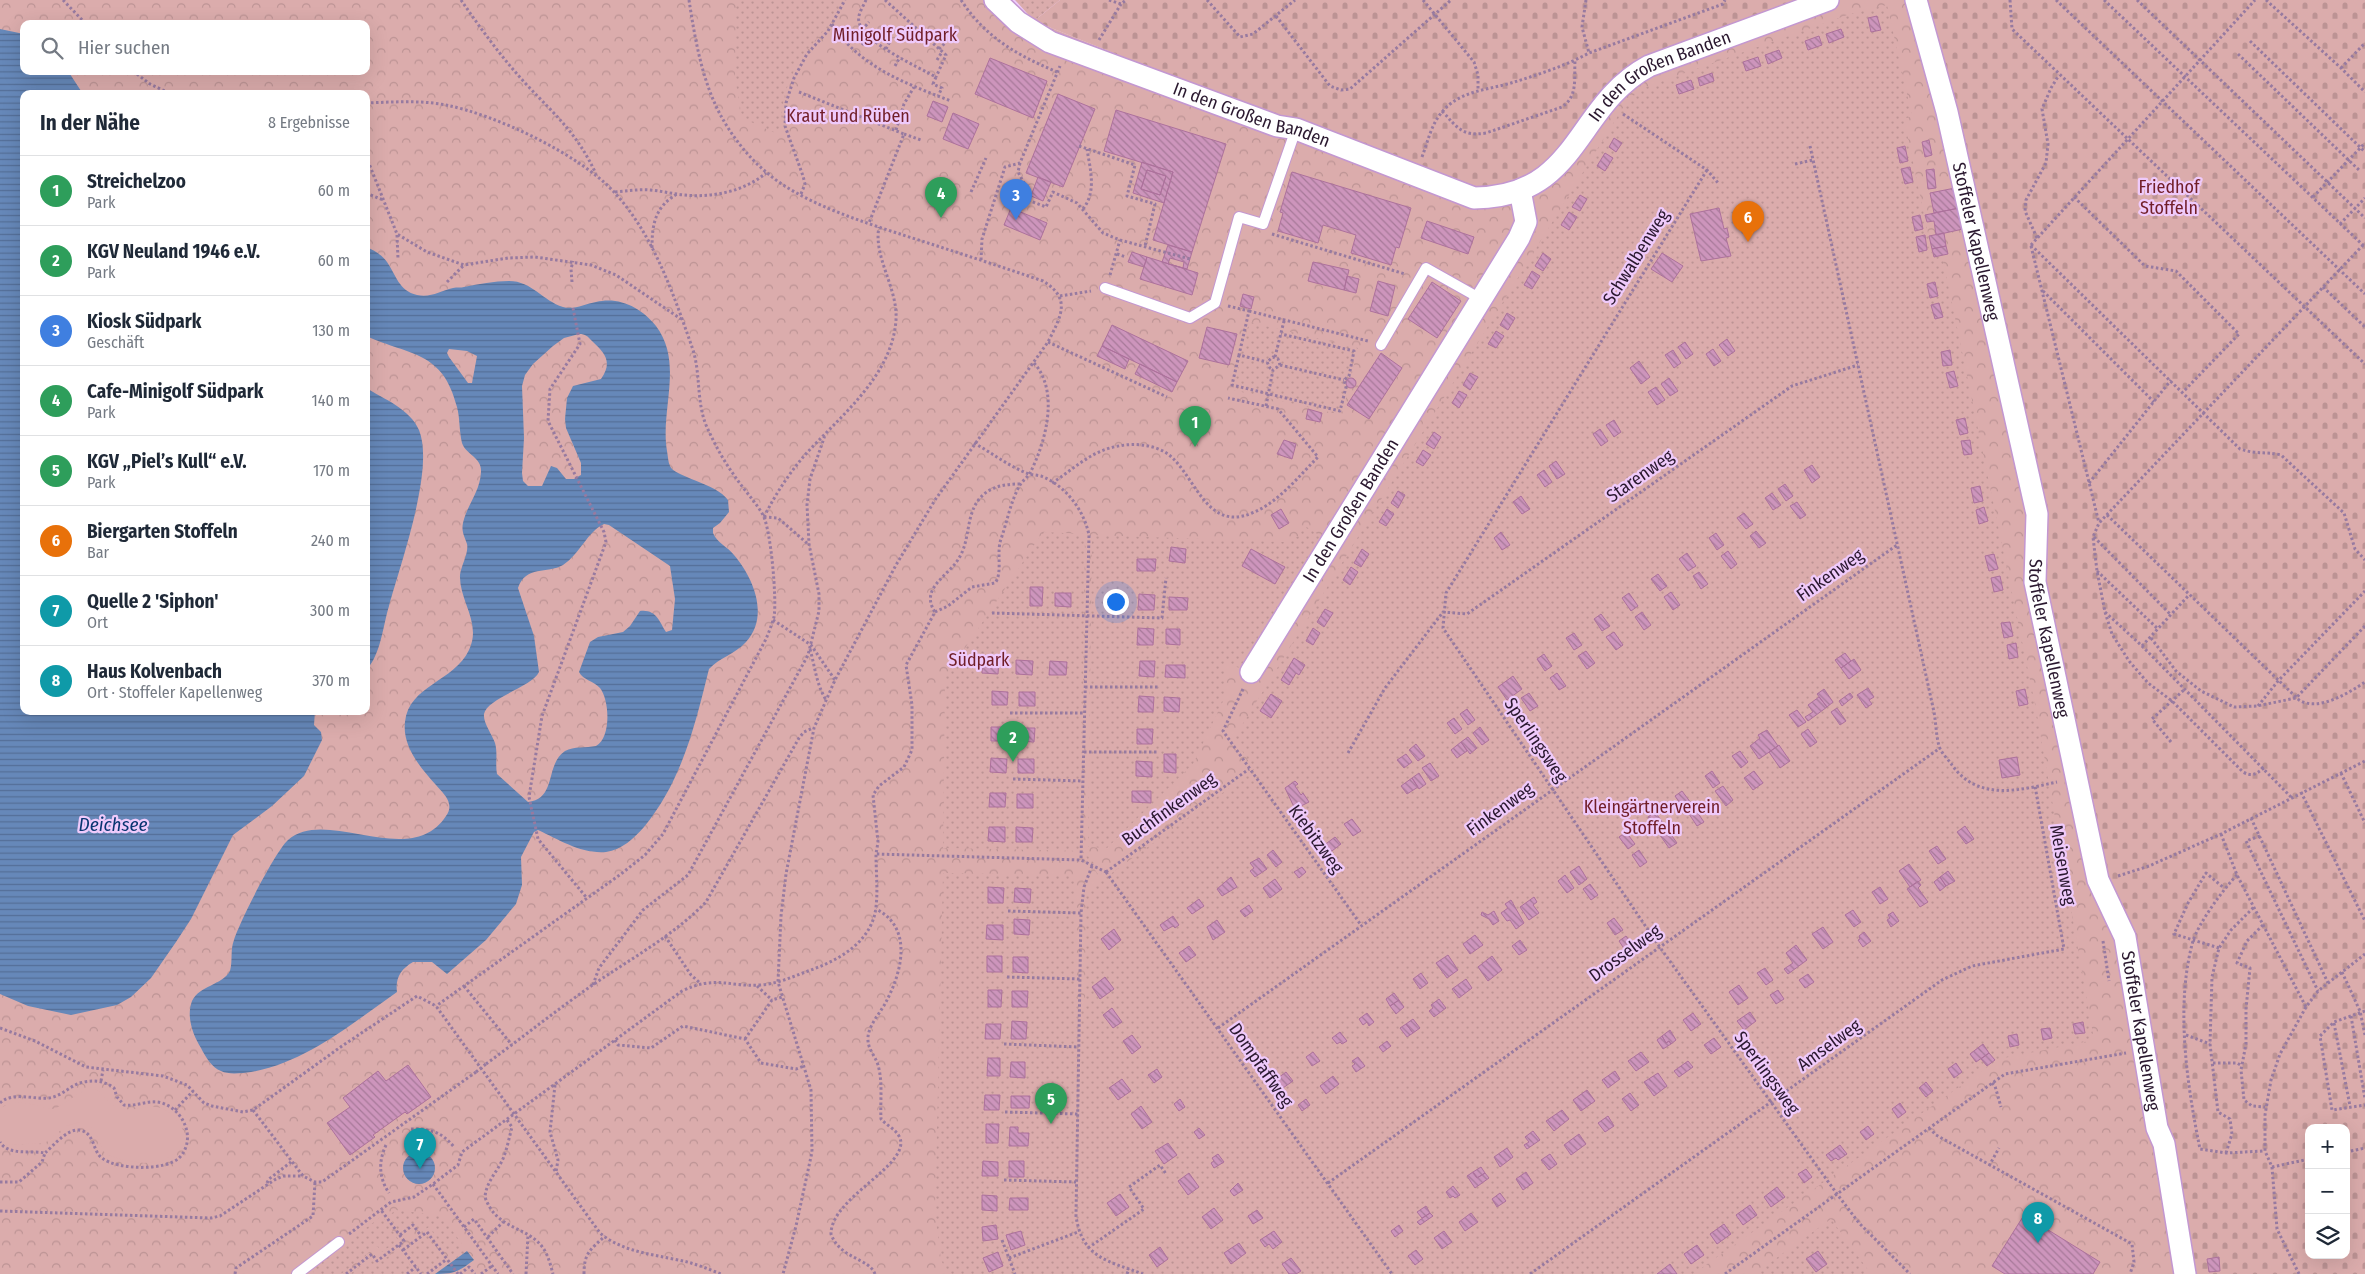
<!DOCTYPE html>
<html lang="de">
<meta charset="utf-8">
<style>
body{margin:0;font-family:"Fira Sans Condensed",sans-serif;background:#f2f2f3;color:#1f2937}
.controls{position:absolute;right:15px;bottom:15px;display:grid;overflow:hidden;border-radius:10px;box-shadow:0 5px 20px #0002}
.controls button{width:45px;height:45px;display:grid;place-items:center;padding:0;border:0;border-bottom:1px solid #e0e1e3;background:#fff;color:#1f2937;font:25px sans-serif}
.you{position:absolute;left:1115px;top:601px;width:18px;height:18px;margin:-12px;border:4px solid #fff;border-radius:50%;background:#1a73e8;box-shadow:0 0 0 8px #1a73e833}
.badge{display:grid;place-items:center;width:32px;height:32px;border-radius:50%;background:#d93025;color:#fff;font-size:16px;font-weight:700}
.pin{position:absolute;translate:-50% -41px;filter:drop-shadow(0 1px 2px #0008)}
.pin::after{content:'';position:absolute;top:26px;width:18px;height:15px;background:inherit;clip-path:polygon(0 0,100% 0,50% 100%)}
.list{margin:0;padding:0;list-style:none}
h2{display:flex;justify-content:space-between;align-items:center;height:65px;margin:0;padding:0 20px;font-size:21px}
h2 small{font-size:16px;font-weight:400;color:#747a83}
.list li{display:grid;grid-template-columns:32px 1fr auto;gap:15px;align-items:center;box-sizing:border-box;height:70px;padding:0 20px;border-top:1px solid #e0e1e3}
.list b{display:block;font-size:19px;white-space:nowrap}
.list p{margin:0;font-size:16px;white-space:nowrap;color:#747a83}
.list em{font-size:16px;font-style:normal;color:#747a83}
.icon{flex:none;width:28px;height:28px;fill:none;stroke:currentColor;stroke-width:2;stroke-linecap:round;stroke-linejoin:round}
.map{position:relative;flex:none;width:2365px;height:1274px;overflow:hidden}
.search{position:absolute;background:#fff;box-shadow:0 5px 20px #0002;left:20px;top:20px;width:350px;height:55px;display:flex;align-items:center;gap:12px;box-sizing:border-box;padding:0 18px;border-radius:10px;color:#747a83;font-size:19px}
.panel{position:absolute;background:#fff;box-shadow:0 5px 20px #0002;left:20px;top:90px;width:350px;height:625px;border-radius:10px}
.map>svg:first-child{display:block}
</style>
<div class="map">
<svg width="2365" height="1274" viewBox="0 0 2365 1274">
<defs>
<pattern id="forest-crowns" width="20" height="18" patternUnits="userSpaceOnUse" patternTransform="scale(1.25)"><rect width="20" height="18" fill="#dbacac"/><path d="M2 6a3 3 0 1 1 6 0M12 15a3 3 0 1 1 6 0" fill="none" stroke="#bc9394"/></pattern>
<pattern id="cemetery-stones" width="16" height="16" patternUnits="userSpaceOnUse" patternTransform="scale(1.25)"><rect width="16" height="16" fill="#dbacac"/><path d="M2 7V4a2 2 0 0 1 4 0v3zM10 15v-3a2 2 0 0 1 4 0v3z" fill="#bc9394"/></pattern>
<pattern id="garden-dots" width="8" height="8" patternUnits="userSpaceOnUse" patternTransform="scale(1.25)"><rect width="8" height="8" fill="#dbacac"/><path d="M2 2h.1M6 6h.1" fill="none" stroke="#bc9394" stroke-width="1.8" stroke-linecap="round"/></pattern>
<pattern id="water-rules" width="6" height="5" patternUnits="userSpaceOnUse" patternTransform="scale(1.25)"><rect width="6" height="5" fill="#6688b9"/><path d="M0 2.5h6" fill="none" stroke="#546e97"/></pattern>
<pattern id="building-back-hatch" width="6" height="6" patternUnits="userSpaceOnUse" patternTransform="scale(1.25)"><rect width="6" height="6" fill="#cd95bc"/><path d="M-1 5l2 2M0 0l6 6M5-1l2 2" fill="none" stroke="#a77999"/></pattern>
</defs>
<rect width="100%" height="100%" fill="#efcafb"/>
<path fill="url(#forest-crowns)" fill-rule="evenodd" d="M 0,0 L 1009,0 L 1034,21 L 1401,169 L 1827,0 L 1917,0 L 2126,938 L 2184,1274 L 0,1274 ZM 24,24 L 366,24 L 366,71 L 24,71 ZM 24,94 L 366,94 L 366,711 L 24,711 Z"/>
<path fill="url(#cemetery-stones)" fill-rule="evenodd" d="M 1060,0 L 1827,0 L 1649,65 L 1558,166 L 1498,196 L 1401,169 L 1034,21 Z
M 1917,0 L 2365,0 L 2365,1274 L 2184,1274 L 2126,938 L 2098,880 L 2037,583 L 2039,515 ZM 2309,1128 L 2346,1128 L 2346,1255 L 2309,1255 Z"/>
<path fill="url(#garden-dots)" d="M 736,0 L 843,0 L 834,20 L 836,32 L 825,29 C 793,65 782,85 780,135 L 742,118 L 735,78 L 736,7 L 739,2 Z
M 1015,0 L 1060,0 L 1034,21 Z
M 1887,5 L 1912,116 L 1904,119 L 1933,257 L 1942,255 L 2036,709 L 2094,1040 L 1999,1059 L 1693,1274 L 948,1274 L 941,1260 L 935,1213 L 943,873 L 1076,875 L 1075,994 L 1087,1011 L 1085,1004 L 1086,892 L 1102,880 L 1082,851 L 943,848 L 945,678 L 1043,532 L 1085,534 L 1081,846 L 1105,878 L 1254,770 L 1234,738 L 1622,109 L 1640,89 L 1850,14 Z
M 1249,322 L 1358,348 L 1342,415 L 1233,390 Z
M 1305,526 L 1325,539 L 1244,669 L 1225,664 L 1225,697 L 1193,764 L 1107,848 L 1088,847 L 1092,535 L 1287,542 L 1298,536 Z
M 396,1210 L 435,1215 L 439,1212 L 467,1251 L 453,1261 L 429,1227 L 420,1233 L 414,1224 L 400,1233 L 388,1216 Z
M 382,1216 L 399,1240 L 382,1252 L 377,1246 L 341,1274 L 315,1274 L 311,1269 Z
M 1831,1219 L 1871,1274 L 1754,1274 Z
M 427,1234 L 446,1258 L 423,1274 L 405,1249 Z
M 398,1249 L 412,1268 L 405,1274 L 350,1274 L 371,1259 L 376,1265 Z"/>
<path fill="#dbacac" d="M 89,1087 C 102,1089 105,1102 117,1107 C 143,1117 156,1091 180,1125 C 185,1132 187,1139 184,1147 L 170,1157 L 161,1161 L 144,1163 L 123,1160 L 105,1154 L 94,1129 L 80,1122 L 66,1126 L 45,1143 L 6,1145 L 0,1133 L 0,1109 C 17,1095 36,1108 55,1109 Z"/>
<path fill="url(#water-rules)" fill-rule="evenodd" d="M 0,29 L 24,34 L 24,71 L 68,71 L 83,94 L 24,94 L 24,711 L 315,711 L 314,725 L 321,732 L 322,740 L 304,776 L 272,806 L 233,835 L 191,919 L 176,942 L 151,978 L 131,997 L 117,1005 L 71,1015 L 28,1006 L 0,994 Z
M 366,247 C 374,250 382,255 387,262 C 396,275 399,291 417,295 C 431,298 440,291 453,288 C 457,287 461,288 464,287 C 479,284 494,281 509,281 C 532,281 543,301 563,307 C 574,310 585,304 596,302 C 619,296 642,308 656,326 C 684,363 660,410 667,451 C 668,456 668,462 670,466 C 674,477 716,483 728,500 L 729,512 L 720,523 L 713,528 L 713,533 C 717,543 728,547 734,555 C 753,577 770,616 746,642 C 735,654 719,658 709,669 C 695,725 682,781 644,827 C 634,838 622,850 606,852 C 581,854 560,840 538,830 L 534,832 L 521,857 L 522,885 L 516,904 L 486,940 L 447,974 L 432,962 L 413,962 C 401,969 395,978 397,992 C 351,1024 307,1062 251,1072 C 242,1073 229,1075 221,1071 C 212,1068 205,1056 201,1048 C 193,1035 186,1017 192,1001 C 200,985 221,986 230,971 C 233,960 230,950 234,940 C 240,921 275,852 288,840 C 327,806 410,871 446,816 C 449,812 450,808 449,804 C 448,797 441,791 436,785 C 421,768 402,747 405,722 C 409,685 454,682 469,650 C 482,623 459,601 460,575 C 461,566 469,553 467,544 C 465,537 461,532 463,523 C 467,505 480,492 481,472 C 482,457 466,455 462,443 C 459,431 460,418 457,407 C 443,351 411,356 366,336 ZM 579,334 C 586,334 587,336 592,341 C 605,353 613,362 601,379 L 573,386 L 567,398 L 565,419 L 566,428 L 581,463 L 581,475 L 574,479 L 566,479 L 557,468 L 551,466 L 542,486 L 528,486 L 523,481 L 522,473 L 524,438 L 522,386 L 525,375 L 533,364 L 553,346 L 564,338 ZM 449,349 L 467,351 L 477,356 L 472,383 L 468,383 L 449,357 L 447,353 ZM 604,524 L 609,525 L 670,566 L 675,599 L 672,630 L 666,632 C 659,621 656,609 640,611 L 630,626 L 623,632 L 598,637 L 590,642 L 579,672 C 583,680 594,681 600,688 C 610,701 611,738 596,746 C 586,748 574,746 565,751 C 545,764 557,799 528,802 L 497,774 C 495,764 498,753 495,743 C 492,734 483,723 484,714 C 487,698 532,687 539,672 L 534,636 L 518,588 C 526,565 547,574 563,565 C 580,554 587,532 604,524 Z
M 366,388 C 384,399 410,409 419,430 C 435,469 400,565 389,606 C 383,625 381,655 366,670 Z
M403 1168a16 16 0 1 1 32 0a16 16 0 1 1-32 0Z
M 467,1251 L 474,1260 C 458,1272 454,1274 435,1274 Z"/>
<path fill="url(#building-back-hatch)" stroke="#ad719c" fill-rule="evenodd" d="M 1877,16 L 1881,30 L 1871,32 L 1868,18 Z
M 1841,29 L 1844,37 L 1829,43 L 1826,34 Z
M 1819,36 L 1822,45 L 1808,50 L 1805,41 Z
M 1779,50 L 1782,58 L 1768,64 L 1765,55 Z
M 1758,57 L 1761,66 L 1746,71 L 1743,62 Z
M 990,58 L 1047,81 L 1033,118 L 975,94 Z
M 1712,73 L 1714,81 L 1700,86 L 1698,78 Z
M 1691,80 L 1694,89 L 1679,94 L 1676,85 Z
M 1058,94 L 1095,109 L 1063,187 L 1026,173 Z
M 933,101 L 948,107 L 942,122 L 927,116 Z
M 1116,110 L 1226,144 L 1192,252 L 1153,240 L 1173,172 L 1104,151 Z
M 953,113 L 979,124 L 968,149 L 943,139 Z
M 1614,138 L 1622,143 L 1616,152 L 1609,147 Z
M 1929,140 L 1932,155 L 1925,157 L 1922,142 Z
M 1905,146 L 1908,161 L 1900,163 L 1897,148 Z
M 1605,153 L 1613,158 L 1605,171 L 1597,166 Z
M 1142,162 L 1173,172 L 1164,203 L 1133,193 ZM 1147,170 L 1166,176 L 1160,195 L 1141,189 Z
M 1910,167 L 1913,182 L 1905,184 L 1901,169 Z
M 1934,169 L 1936,188 L 1928,189 L 1926,170 Z
M 1147,170 L 1166,176 L 1160,195 L 1141,189 Z
M 1292,172 L 1411,208 L 1399,248 L 1396,247 L 1391,265 L 1351,253 L 1356,235 L 1323,225 L 1318,243 L 1278,231 L 1283,213 L 1280,212 Z
M 1038,177 L 1051,182 L 1043,201 L 1031,196 Z
M 1955,188 L 1959,208 L 1934,213 L 1930,193 Z
M 1580,195 L 1587,199 L 1580,211 L 1572,207 Z
M 1011,208 L 1047,223 L 1040,240 L 1004,225 Z
M 1719,208 L 1724,229 L 1727,228 L 1729,237 L 1726,238 L 1731,256 L 1701,261 L 1690,214 Z
M 1959,208 L 1963,229 L 1936,235 L 1934,221 L 1927,222 L 1925,215 Z
M 1569,212 L 1577,217 L 1569,230 L 1561,225 Z
M 1920,215 L 1923,229 L 1915,231 L 1912,217 Z
M 1427,221 L 1474,237 L 1468,254 L 1421,238 Z
M 1944,233 L 1946,246 L 1932,249 L 1929,236 Z
M 1925,235 L 1927,250 L 1919,252 L 1916,237 Z
M 1168,245 L 1192,252 L 1187,269 L 1162,262 Z
M 1946,246 L 1948,254 L 1934,257 L 1932,249 Z
M 1132,252 L 1147,257 L 1144,267 L 1128,262 Z
M 1543,253 L 1551,259 L 1543,271 L 1535,266 Z
M 1662,253 L 1683,266 L 1672,282 L 1651,269 Z
M 1147,257 L 1198,273 L 1192,295 L 1140,279 Z
M 1170,258 L 1184,262 L 1183,268 L 1168,264 Z
M 1313,262 L 1349,270 L 1344,290 L 1308,281 Z
M 1532,271 L 1540,276 L 1532,289 L 1524,285 Z
M 1347,276 L 1359,279 L 1356,293 L 1344,290 Z
M 1378,281 L 1395,286 L 1388,316 L 1370,311 Z
M 1432,282 L 1461,301 L 1437,338 L 1408,319 Z
M 1935,282 L 1938,296 L 1930,298 L 1927,284 Z
M 1243,294 L 1254,297 L 1251,309 L 1240,306 Z
M 1939,303 L 1943,317 L 1935,319 L 1931,305 Z
M 1507,313 L 1515,318 L 1508,330 L 1500,325 Z
M 1112,325 L 1188,361 L 1177,382 L 1102,346 Z
M 1207,327 L 1237,334 L 1229,365 L 1199,358 Z
M 1496,331 L 1504,336 L 1496,348 L 1488,344 Z
M 1727,339 L 1735,351 L 1728,356 L 1719,345 Z
M 1685,342 L 1693,354 L 1686,359 L 1678,347 Z
M 1102,346 L 1129,359 L 1125,369 L 1097,356 Z
M 1713,349 L 1721,361 L 1714,366 L 1706,354 Z
M 1673,350 L 1681,363 L 1674,368 L 1665,355 Z
M 1950,350 L 1952,365 L 1943,366 L 1941,352 Z
M 1381,353 L 1402,368 L 1369,419 L 1347,405 Z
M 1639,361 L 1650,377 L 1641,384 L 1630,368 Z
M 1140,364 L 1177,382 L 1172,392 L 1135,374 Z
M 1954,371 L 1958,386 L 1950,388 L 1946,373 Z
M 1470,373 L 1478,377 L 1470,390 L 1463,385 Z
M1346 383a5 5 0 1 1 10 0a5 5 0 1 1-10 0Z
M 1669,378 L 1678,391 L 1670,396 L 1661,384 Z
M 1656,387 L 1665,400 L 1657,405 L 1648,392 Z
M 1459,391 L 1467,395 L 1459,408 L 1452,403 Z
M 1308,409 L 1322,413 L 1320,422 L 1306,419 Z
M 1965,418 L 1968,433 L 1960,435 L 1956,420 Z
M 1614,420 L 1621,432 L 1614,437 L 1606,425 Z
M 1600,429 L 1608,441 L 1601,446 L 1593,434 Z
M 1434,432 L 1441,437 L 1434,449 L 1426,444 Z
M 1284,440 L 1296,444 L 1292,459 L 1277,454 Z
M 1970,440 L 1972,454 L 1964,455 L 1961,441 Z
M 1423,450 L 1431,455 L 1423,466 L 1416,462 Z
M 1556,461 L 1565,474 L 1557,479 L 1549,466 Z
M 1812,465 L 1820,477 L 1812,483 L 1804,470 Z
M 1544,470 L 1552,482 L 1545,487 L 1537,475 Z
M 1785,484 L 1793,496 L 1786,501 L 1778,489 Z
M 1980,486 L 1983,501 L 1974,503 L 1971,488 Z
M 1398,491 L 1405,495 L 1398,508 L 1391,503 Z
M 1772,493 L 1781,505 L 1773,510 L 1765,498 Z
M 1521,496 L 1530,509 L 1522,514 L 1513,502 Z
M 1797,502 L 1806,515 L 1800,519 L 1790,506 Z
M 1984,507 L 1988,521 L 1979,524 L 1976,510 Z
M 1281,509 L 1289,523 L 1279,529 L 1271,515 Z
M 1387,509 L 1394,514 L 1386,526 L 1379,522 Z
M 1744,513 L 1753,524 L 1746,529 L 1737,518 Z
M 1756,531 L 1766,543 L 1759,548 L 1750,536 Z
M 1501,532 L 1510,545 L 1502,550 L 1494,538 Z
M 1716,533 L 1724,545 L 1717,550 L 1709,538 Z
M 1171,547 L 1186,549 L 1185,563 L 1169,561 Z
M 1251,549 L 1285,567 L 1275,584 L 1242,566 Z
M 1362,549 L 1369,554 L 1361,567 L 1354,563 Z
M 1728,551 L 1737,564 L 1731,569 L 1721,556 Z
M 1687,553 L 1696,566 L 1688,571 L 1679,559 Z
M 1994,554 L 1998,569 L 1989,571 L 1985,556 Z
M 1137,559 L 1156,559 L 1155,571 L 1137,571 Z
M 1351,567 L 1358,572 L 1350,585 L 1343,580 Z
M 1699,572 L 1708,584 L 1701,589 L 1693,576 Z
M 1658,574 L 1667,586 L 1660,591 L 1651,579 Z
M 2000,576 L 2003,590 L 1994,592 L 1991,578 Z
M 1030,587 L 1043,587 L 1042,606 L 1030,606 Z
M 1671,592 L 1680,605 L 1673,610 L 1664,597 Z
M 1055,593 L 1071,593 L 1071,607 L 1055,606 Z
M 1629,593 L 1638,606 L 1631,611 L 1622,598 Z
M 1139,594 L 1155,595 L 1154,610 L 1138,610 Z
M 1169,597 L 1188,598 L 1187,610 L 1169,610 Z
M 1325,609 L 1333,613 L 1324,627 L 1317,622 Z
M 1642,612 L 1651,625 L 1644,630 L 1635,617 Z
M 1601,614 L 1610,626 L 1602,631 L 1594,619 Z
M 2010,622 L 2013,636 L 2004,638 L 2001,623 Z
M 1138,628 L 1154,629 L 1153,645 L 1137,645 Z
M 1313,628 L 1320,633 L 1313,645 L 1306,641 Z
M 1166,629 L 1180,629 L 1180,645 L 1166,644 Z
M 1614,632 L 1623,645 L 1616,650 L 1606,637 Z
M 1574,633 L 1582,645 L 1574,650 L 1566,638 Z
M 2016,643 L 2018,657 L 2009,659 L 2007,645 Z
M 1586,651 L 1595,663 L 1587,669 L 1578,656 Z
M 1845,653 L 1851,661 L 1841,668 L 1835,660 Z
M 1544,654 L 1552,666 L 1545,671 L 1537,659 Z
M 1294,658 L 1305,665 L 1299,675 L 1296,673 L 1289,685 L 1281,680 Z
M 983,659 L 999,660 L 998,674 L 982,673 Z
M 1854,659 L 1861,670 L 1849,679 L 1841,668 Z
M 1016,660 L 1033,661 L 1032,675 L 1016,674 Z
M 1050,661 L 1067,662 L 1066,675 L 1049,675 Z
M 1140,661 L 1155,661 L 1154,677 L 1139,676 Z
M 1166,665 L 1185,665 L 1185,678 L 1165,677 Z
M 1557,673 L 1566,686 L 1559,690 L 1550,678 Z
M 1513,676 L 1522,689 L 1507,700 L 1498,687 Z
M 1868,688 L 1874,697 L 1869,700 L 1872,704 L 1866,708 L 1857,695 Z
M 1824,689 L 1833,702 L 1827,707 L 1817,694 Z
M 2025,689 L 2028,704 L 2019,706 L 2016,691 Z
M 992,691 L 1008,692 L 1007,705 L 992,705 Z
M 1019,692 L 1035,692 L 1035,706 L 1019,706 Z
M 1529,693 L 1538,706 L 1530,711 L 1521,698 Z
M 1850,693 L 1853,697 L 1842,706 L 1839,701 Z
M 1271,694 L 1282,701 L 1271,718 L 1260,711 Z
M 1139,696 L 1154,697 L 1153,712 L 1138,712 Z
M 1164,697 L 1180,698 L 1179,712 L 1164,711 Z
M 1819,697 L 1827,707 L 1808,721 L 1805,717 L 1813,712 L 1808,705 Z
M 1837,708 L 1846,721 L 1840,725 L 1831,712 Z
M 1467,709 L 1475,720 L 1468,725 L 1460,714 Z
M 1797,710 L 1806,722 L 1798,727 L 1789,715 Z
M 1454,718 L 1462,729 L 1455,734 L 1447,723 Z
M 991,727 L 1007,727 L 1007,741 L 991,741 Z
M 1480,727 L 1489,740 L 1482,745 L 1473,733 Z
M 1018,728 L 1035,728 L 1034,742 L 1018,741 Z
M 1137,729 L 1153,729 L 1152,744 L 1137,744 Z
M 1808,729 L 1817,742 L 1810,747 L 1801,734 Z
M 1767,730 L 1778,746 L 1759,759 L 1750,746 L 1760,738 L 1758,735 Z
M 1468,737 L 1477,748 L 1470,754 L 1461,742 Z
M 1461,742 L 1467,751 L 1457,758 L 1451,750 Z
M 1416,744 L 1425,756 L 1418,761 L 1409,750 Z
M 1779,745 L 1790,761 L 1780,768 L 1769,752 Z
M 1740,751 L 1748,762 L 1741,768 L 1732,756 Z
M 1164,754 L 1176,754 L 1176,773 L 1164,772 Z
M 1406,754 L 1412,762 L 1404,768 L 1397,760 Z
M 2017,757 L 2020,775 L 2002,778 L 1999,760 Z
M 991,758 L 1007,759 L 1006,773 L 990,772 Z
M 1018,759 L 1034,759 L 1034,773 L 1018,773 Z
M 1136,761 L 1152,762 L 1152,777 L 1136,776 Z
M 1430,763 L 1439,776 L 1431,781 L 1422,768 Z
M 1712,771 L 1720,783 L 1713,788 L 1705,776 Z
M 1754,771 L 1763,783 L 1753,790 L 1744,778 Z
M 1419,773 L 1426,784 L 1419,789 L 1412,778 Z
M 1412,778 L 1418,787 L 1407,794 L 1401,786 Z
M 1295,781 L 1298,784 L 1295,786 L 1301,795 L 1303,793 L 1309,802 L 1295,809 L 1285,788 Z
M 1723,786 L 1733,800 L 1726,806 L 1715,791 Z
M 1132,791 L 1151,791 L 1151,803 L 1132,802 Z
M 1682,791 L 1691,803 L 1684,809 L 1675,796 Z
M 990,793 L 1006,793 L 1005,807 L 989,807 Z
M 1017,794 L 1033,794 L 1033,808 L 1017,808 Z
M 1695,809 L 1704,822 L 1697,826 L 1689,814 Z
M 1655,812 L 1663,823 L 1656,828 L 1648,817 Z
M 1352,819 L 1361,831 L 1353,836 L 1344,824 Z
M 1665,826 L 1677,843 L 1669,848 L 1657,831 Z
M 1965,826 L 1974,839 L 1966,844 L 1957,832 Z
M 989,827 L 1005,827 L 1005,842 L 988,841 Z
M 1016,827 L 1033,828 L 1032,842 L 1016,842 Z
M 1626,832 L 1635,844 L 1628,849 L 1619,837 Z
M 1335,837 L 1341,844 L 1328,854 L 1323,846 Z
M 1937,846 L 1946,859 L 1938,864 L 1929,851 Z
M 1273,850 L 1282,862 L 1276,867 L 1267,855 Z
M 1639,850 L 1647,862 L 1640,867 L 1632,855 Z
M 1259,858 L 1267,869 L 1255,877 L 1250,871 L 1254,868 L 1250,863 Z
M 1909,864 L 1921,880 L 1910,887 L 1899,871 Z
M 1579,866 L 1587,879 L 1579,885 L 1570,872 Z
M 1302,867 L 1306,872 L 1299,878 L 1294,872 Z
M 1948,871 L 1955,881 L 1946,886 L 1940,877 Z
M 1565,875 L 1574,888 L 1567,893 L 1558,881 Z
M 1231,877 L 1237,887 L 1222,896 L 1217,889 Z
M 1940,877 L 1946,886 L 1940,891 L 1934,882 Z
M 1275,879 L 1282,889 L 1270,898 L 1263,888 Z
M 1918,881 L 1921,885 L 1918,888 L 1928,902 L 1920,907 L 1907,889 Z
M 1590,884 L 1598,895 L 1591,900 L 1583,889 Z
M 988,887 L 1004,888 L 1003,903 L 988,903 Z
M 1880,887 L 1888,899 L 1880,904 L 1872,892 Z
M 1015,888 L 1031,889 L 1030,903 L 1014,902 Z
M 1534,897 L 1537,902 L 1533,905 L 1539,913 L 1529,920 L 1520,907 Z
M 1199,899 L 1204,906 L 1192,914 L 1187,908 Z
M 1511,900 L 1524,923 L 1516,929 L 1510,920 L 1507,921 L 1501,913 L 1508,908 L 1505,904 Z
M 1249,905 L 1253,911 L 1245,917 L 1240,911 Z
M 1853,910 L 1861,922 L 1854,927 L 1845,915 Z
M 1494,911 L 1499,921 L 1493,925 L 1489,919 L 1481,915 L 1482,912 L 1488,915 Z
M 1893,912 L 1899,921 L 1891,927 L 1887,920 L 1890,918 L 1888,915 Z
M 1173,916 L 1179,925 L 1175,928 L 1173,926 L 1164,931 L 1160,925 Z
M 1614,918 L 1623,930 L 1615,935 L 1607,923 Z
M 1014,919 L 1030,920 L 1029,935 L 1014,934 Z
M 1217,920 L 1225,932 L 1213,940 L 1207,927 Z
M 987,925 L 1003,925 L 1003,940 L 986,939 Z
M 1823,927 L 1833,942 L 1823,949 L 1812,934 Z
M 1114,929 L 1121,940 L 1109,950 L 1101,939 Z
M 1864,932 L 1871,941 L 1863,947 L 1858,940 L 1860,939 L 1859,936 Z
M 1475,935 L 1483,945 L 1470,954 L 1463,944 Z
M 1626,936 L 1635,948 L 1627,953 L 1619,941 Z
M 1520,940 L 1527,950 L 1519,955 L 1512,946 Z
M 1796,945 L 1807,960 L 1788,974 L 1784,969 L 1793,963 L 1786,953 Z
M 1189,946 L 1196,955 L 1186,962 L 1179,953 Z
M 1448,955 L 1458,970 L 1447,978 L 1436,963 Z
M 987,956 L 1002,956 L 1002,972 L 987,972 Z
M 1492,956 L 1502,970 L 1488,981 L 1478,967 Z
M 1013,957 L 1028,957 L 1028,973 L 1013,972 Z
M 1765,968 L 1773,980 L 1766,985 L 1757,973 Z
M 1421,973 L 1428,983 L 1420,989 L 1413,979 Z
M 1808,974 L 1814,982 L 1805,988 L 1799,980 Z
M 1105,977 L 1114,989 L 1100,999 L 1092,987 Z
M 1466,979 L 1472,988 L 1459,998 L 1452,989 Z
M 1739,985 L 1748,998 L 1738,1005 L 1729,992 Z
M 988,990 L 1002,990 L 1001,1007 L 988,1007 Z
M 1778,990 L 1784,999 L 1776,1004 L 1770,995 Z
M 1012,991 L 1028,991 L 1027,1007 L 1012,1007 Z
M 1394,993 L 1399,1000 L 1390,1006 L 1386,999 Z
M 1439,999 L 1446,1008 L 1434,1017 L 1429,1011 L 1433,1008 L 1431,1005 Z
M 1399,1000 L 1404,1007 L 1396,1014 L 1390,1006 Z
M 1112,1008 L 1122,1022 L 1113,1028 L 1103,1015 Z
M 1750,1012 L 1756,1021 L 1744,1030 L 1737,1021 Z
M 1367,1013 L 1374,1022 L 1369,1026 L 1367,1022 L 1363,1025 L 1359,1019 Z
M 1693,1013 L 1701,1024 L 1691,1031 L 1683,1020 Z
M 1413,1019 L 1420,1028 L 1413,1033 L 1406,1024 Z
M 1012,1021 L 1027,1022 L 1026,1039 L 1011,1039 Z
M 2083,1022 L 2085,1033 L 2075,1034 L 2073,1024 Z
M 986,1024 L 1001,1024 L 1000,1039 L 985,1039 Z
M 1406,1024 L 1413,1033 L 1407,1037 L 1400,1028 Z
M 2050,1028 L 2052,1038 L 2043,1040 L 2041,1029 Z
M 1670,1030 L 1676,1040 L 1671,1044 L 1669,1041 L 1666,1043 L 1662,1036 Z
M 1340,1032 L 1347,1041 L 1342,1044 L 1340,1042 L 1337,1044 L 1332,1038 Z
M 2017,1034 L 2019,1045 L 2010,1047 L 2008,1036 Z
M 1132,1035 L 1141,1047 L 1132,1054 L 1123,1041 Z
M 1662,1036 L 1666,1043 L 1669,1041 L 1671,1044 L 1663,1049 L 1657,1040 Z
M 1714,1038 L 1721,1047 L 1711,1054 L 1704,1045 Z
M 1387,1041 L 1391,1046 L 1383,1052 L 1379,1047 Z
M 1983,1044 L 1989,1053 L 1976,1062 L 1970,1054 Z
M 1313,1052 L 1320,1061 L 1312,1066 L 1306,1057 Z
M 1641,1052 L 1649,1062 L 1636,1071 L 1628,1061 Z
M 1989,1053 L 1995,1060 L 1987,1066 L 1981,1059 Z
M 1358,1057 L 1365,1066 L 1356,1072 L 1352,1066 L 1355,1064 L 1352,1061 Z
M 988,1058 L 1000,1058 L 1000,1076 L 987,1076 Z
M 1688,1061 L 1693,1067 L 1679,1077 L 1674,1071 Z
M 1011,1062 L 1025,1062 L 1025,1078 L 1010,1077 Z
M 1956,1063 L 1962,1072 L 1954,1078 L 1948,1069 Z
M 408,1065 L 431,1097 L 407,1114 L 405,1112 L 373,1135 L 375,1137 L 350,1155 L 327,1123 L 350,1107 L 343,1098 L 378,1071 L 386,1081 Z
M 1157,1069 L 1162,1077 L 1154,1083 L 1148,1075 Z
M 1615,1071 L 1620,1079 L 1608,1088 L 1602,1080 Z
M 1286,1072 L 1293,1081 L 1280,1090 L 1274,1081 Z
M 1658,1073 L 1667,1086 L 1654,1096 L 1644,1082 Z
M 1333,1076 L 1339,1084 L 1326,1094 L 1320,1086 Z
M 1122,1079 L 1131,1091 L 1118,1100 L 1109,1088 Z
M 1926,1082 L 1933,1091 L 1926,1097 L 1919,1088 Z
M 1587,1090 L 1595,1101 L 1581,1111 L 1573,1100 Z
M 1630,1093 L 1639,1105 L 1631,1111 L 1622,1099 Z
M 985,1095 L 1000,1095 L 999,1110 L 984,1110 Z
M 1011,1096 L 1030,1096 L 1029,1108 L 1011,1108 Z
M 1180,1099 L 1185,1107 L 1179,1111 L 1174,1104 Z
M 1306,1099 L 1310,1105 L 1302,1111 L 1298,1105 Z
M 1900,1103 L 1906,1112 L 1898,1118 L 1892,1109 Z
M 1141,1106 L 1152,1122 L 1142,1129 L 1131,1114 Z
M 1562,1110 L 1569,1119 L 1554,1131 L 1546,1121 Z
M 1608,1116 L 1614,1126 L 1605,1132 L 1598,1123 Z
M 986,1124 L 999,1124 L 998,1143 L 986,1143 Z
M 1868,1126 L 1874,1134 L 1866,1140 L 1860,1132 Z
M 1010,1127 L 1018,1127 L 1018,1133 L 1029,1133 L 1028,1146 L 1009,1146 Z
M 1199,1128 L 1205,1135 L 1199,1139 L 1194,1132 Z
M 1533,1131 L 1540,1140 L 1527,1149 L 1524,1145 L 1529,1142 L 1525,1137 Z
M 1579,1134 L 1586,1144 L 1571,1155 L 1564,1145 Z
M 1168,1143 L 1177,1155 L 1164,1164 L 1155,1151 Z
M 1840,1145 L 1847,1154 L 1838,1160 L 1836,1158 L 1831,1161 L 1826,1155 Z
M 1507,1148 L 1513,1157 L 1500,1167 L 1494,1157 Z
M 1218,1154 L 1224,1162 L 1214,1168 L 1211,1163 L 1214,1161 L 1212,1158 Z
M 1550,1154 L 1557,1164 L 1549,1170 L 1541,1160 Z
M 983,1161 L 998,1162 L 998,1176 L 982,1176 Z
M 1009,1161 L 1024,1161 L 1024,1177 L 1009,1177 Z
M 1481,1167 L 1485,1173 L 1477,1178 L 1473,1172 Z
M 1806,1169 L 1812,1177 L 1804,1183 L 1798,1174 Z
M 1473,1172 L 1477,1178 L 1485,1173 L 1489,1178 L 1475,1188 L 1467,1176 Z
M 1526,1172 L 1533,1183 L 1523,1190 L 1516,1179 Z
M 1189,1173 L 1199,1187 L 1188,1195 L 1178,1181 Z
M 1238,1183 L 1243,1190 L 1234,1196 L 1230,1191 Z
M 1453,1186 L 1460,1195 L 1455,1198 L 1453,1196 L 1450,1198 L 1446,1192 Z
M 1777,1187 L 1785,1197 L 1771,1207 L 1764,1197 Z
M 1500,1193 L 1506,1201 L 1497,1207 L 1492,1199 Z
M 1120,1194 L 1129,1207 L 1116,1216 L 1107,1203 Z
M 982,1195 L 997,1196 L 997,1211 L 982,1210 Z
M 1010,1198 L 1028,1198 L 1028,1210 L 1009,1210 Z
M 1750,1205 L 1757,1215 L 1743,1225 L 1736,1215 Z
M 1426,1206 L 1430,1213 L 1422,1218 L 1417,1212 Z
M 1214,1208 L 1223,1220 L 1211,1229 L 1202,1217 Z
M 1257,1210 L 1263,1218 L 1253,1224 L 1248,1216 Z
M 1430,1213 L 1433,1216 L 1420,1225 L 1417,1222 Z
M 1471,1213 L 1478,1222 L 1465,1231 L 1459,1222 Z
M 2024,1215 L 2100,1262 L 2093,1274 L 2005,1274 L 1992,1266 Z
M 1724,1224 L 1731,1234 L 1717,1244 L 1710,1234 Z
M 996,1225 L 998,1239 L 983,1241 L 982,1227 Z
M 1399,1225 L 1403,1231 L 1395,1237 L 1391,1231 Z
M 1021,1231 L 1025,1245 L 1011,1250 L 1006,1235 Z
M 1274,1231 L 1282,1242 L 1273,1249 L 1269,1244 L 1265,1247 L 1260,1240 Z
M 1444,1231 L 1452,1242 L 1442,1249 L 1434,1238 Z
M 1239,1243 L 1246,1253 L 1231,1264 L 1224,1253 Z
M 1697,1245 L 1704,1255 L 1691,1264 L 1684,1254 Z
M 1160,1247 L 1168,1259 L 1157,1267 L 1149,1255 Z
M 1416,1250 L 1423,1259 L 1415,1265 L 1408,1256 Z
M 1818,1251 L 1827,1264 L 1816,1272 L 1806,1259 Z
M 998,1252 L 1003,1266 L 989,1272 L 983,1258 Z
M 2219,1257 L 2220,1271 L 2209,1272 L 2207,1259 Z
M 1291,1258 L 1301,1271 L 1296,1274 L 1289,1274 L 1282,1264 Z
M 1670,1264 L 1677,1274 L 1657,1274 Z"/>
<g fill="none" stroke-linecap="round" stroke-linejoin="round">
<defs>
<path id="service" d="M 1105,288 L 1190,318 L 1215,303 L 1239,217 L 1263,224 L 1296,129
M 1381,345 L 1426,268 L 1481,299
M 297,1274 L 339,1242"/>
<g id="minor">
<path id="s1" d="M 995,0 L 1018,22 L 1050,42 L 1277,126 L 1296,129 L 1474,198 C 1580,197 1574,106 1649,66 L 1828,0"/>
<path id="s2" d="M 1916,0 L 1947,112 L 2037,514 L 2035,582 L 2098,880 L 2125,937 L 2157,1128 L 2164,1144 L 2185,1274"/>
<path id="s3" d="M 1251,672 L 1519,238 L 1526,222 L 1520,190"/>
</g>
</defs>
<use href="#service" stroke="#c397d1" stroke-width="12"/>
<use href="#minor" stroke="#c397d1" stroke-width="24"/>
<path stroke="#977aa0" stroke-width="3" stroke-dasharray="2.5 2.5" stroke-linecap="butt" d="M 63,0 L 86,24
M 461,0 C 481,29 502,58 526,84 C 556,116 577,133 596,174
M 689,0 C 695,39 702,81 721,116 C 732,136 748,157 766,172 C 800,202 860,221 903,235 C 950,250 996,265 1043,281 C 1072,299 1061,316 1048,342 L 935,500 L 896,565 L 835,680 L 814,728 L 786,874 L 781,916 L 778,982 L 811,1090 L 812,1152 L 796,1226 L 783,1274
M 866,0 C 863,7 857,15 859,22 C 863,42 918,67 936,77 L 933,84 L 942,88 L 938,96
M 885,0 L 946,55 L 936,77
M 961,0 C 986,38 1017,55 1057,72
M 1109,0 L 1121,4 L 1126,0
M 1207,0 L 1240,37 L 1253,34 L 1295,0
M 1423,0 L 1474,62 L 1478,75 L 1478,90
M 1586,0 L 1582,27 L 1589,53
M 2010,0 L 2012,29 L 2365,364
M 2056,0 L 2365,294
M 2104,0 L 2365,247
M 2137,0 L 2365,218
M 2266,0 L 2341,68 L 2365,92
M 1276,16 L 1330,86 L 1341,90 L 1350,89 L 1451,0
M 832,24 C 859,67 907,84 951,101
M 862,30 L 869,22
M 905,32 L 911,25
M 1099,40 L 1121,4
M 2250,41 L 2365,152
M 862,45 L 869,36
M 886,49 L 890,41
M 939,49 L 945,43
M 2238,54 L 2360,171
M 937,60 L 942,52
M 895,66 L 900,57
M 2341,68 L 2365,43
M 133,71 L 150,84 L 171,94
M 799,92 L 904,134 L 869,223
M 366,103 C 393,102 420,100 446,105 C 496,115 579,154 614,192 C 653,234 673,293 692,347 C 701,372 696,400 706,425 C 714,443 723,460 734,475 C 743,489 755,501 763,515 C 771,530 777,600 774,617 C 772,624 769,632 766,639 L 663,834 L 645,855 L 621,874 L 436,1006
M 1442,111 C 1457,127 1462,137 1486,133 L 1562,107 C 1578,96 1574,79 1575,61
M 1623,114 L 1707,170 L 1719,184
M 896,130 L 904,104 L 914,87
M 904,134 L 921,140
M 1079,146 L 1135,165 L 1127,196 L 1155,204 L 1145,246
M 1810,146 L 1934,712 C 1936,723 1936,735 1939,746 C 1941,753 1948,759 1952,765 C 1978,802 2020,790 2057,782
M 366,156 L 397,234 L 427,252 L 464,265 L 508,258 L 535,257 L 591,265 L 616,275 L 681,319
M 1422,157 C 1428,141 1431,125 1442,112 C 1459,91 1487,90 1511,83 C 1537,75 1565,66 1589,53 L 1723,4 L 1725,0
M 1020,163 L 1018,172 L 1024,183 L 1020,197 L 1046,207 L 1053,192 L 1077,203 L 1103,233 L 1120,240 L 1190,259
M 1795,164 L 1813,160
M 1707,170 L 1446,593 L 1443,628 L 1659,946 L 1837,1194 L 1859,1223 L 1910,1274
M 615,192 C 627,191 638,189 650,190 C 662,191 673,194 685,195 C 712,198 745,191 766,173
M 971,192 L 986,158
M 366,193 L 383,200
M 801,194 L 805,184 L 803,176 L 785,126 L 786,103 L 794,78 L 807,54 L 828,31 L 845,0
M 2074,197 L 2145,266 L 2176,271 L 2239,334 L 2183,392
M 2313,197 L 2365,143
M 1083,209 C 1097,191 1090,169 1087,149
M 2340,224 L 2365,198
M 1272,234 L 1405,274
M 397,235 L 398,259
M 2037,238 L 2025,211 L 2026,200 L 2046,163 L 2048,144 L 2042,109 L 2051,88 L 2059,75
M 2031,245 L 2240,449 C 2258,455 2265,451 2281,455 L 2344,513 L 2355,549 L 2365,560
M 2031,245 L 2255,0
M 2031,246 L 2099,523
M 652,248 C 652,224 655,207 677,194
M 1117,254 L 1126,257
M 981,260 L 982,239 L 1005,167 L 1020,163 L 1060,66
M 1110,275 L 1120,240
M 447,282 L 464,265
M 572,282 L 571,269 L 573,261
M 2323,287 L 2365,327
M 2043,291 L 2154,402
M 1060,296 L 1091,291
M 1228,306 L 1249,311 L 1239,355 L 1267,362
M 573,308 L 580,344 L 550,389 L 548,421 L 604,532 L 606,542 L 542,716 L 529,797 L 538,839 L 586,897
M 1249,311 L 1368,341
M 1048,342 L 1167,397
M 1239,355 L 1232,385 L 1340,411 L 1346,387 L 1344,380 L 1349,376 L 1354,351 L 1281,334
M 1275,357 L 1284,321
M 1280,365 L 1344,380
M 1266,406 L 1273,370 L 1280,365 L 1278,359 L 1273,357 L 1267,362 L 1270,368 L 1273,370
M 974,443 C 992,453 1010,467 1029,474 C 1033,475 1037,475 1041,476 C 1065,485 1084,510 1089,535 L 1081,860
M 1052,483 C 1071,471 1088,454 1110,448 C 1127,443 1147,443 1163,451 C 1194,467 1203,534 1252,513 C 1278,503 1299,476 1318,457 L 1278,409 L 1228,398
M 2089,483 L 2171,380
M 1020,484 C 1006,484 991,486 981,497 C 965,514 971,539 959,558 C 949,576 919,588 935,612 L 906,665 L 912,705 L 912,750 L 904,767 L 879,786 L 873,795 L 878,842 L 876,854 L 1081,860 L 1106,872
M 2107,515 L 2299,700 C 2318,712 2349,693 2365,682
M 764,517 C 775,495 788,475 804,456 C 839,417 892,377 896,320 C 898,288 873,257 879,227
M 764,517 L 778,518 L 808,544
M 2094,537 L 2171,615
M 2097,571 L 2158,629
M 935,612 L 948,606 L 972,587 L 995,583 C 1003,573 996,553 1001,539 C 1007,522 1011,500 1020,485 C 1023,480 1028,477 1030,473 C 1046,442 1060,390 1033,362
M 2105,612 L 2142,646 L 2291,797
M 992,613 L 1162,618 L 1166,578
M 773,620 L 811,645 L 835,680
M 2151,638 L 2176,671 L 2201,691 L 2234,707 L 2257,706 L 2296,698 L 2365,626
M 2142,646 L 2189,595
M 810,649 C 815,667 816,683 826,700
M 1085,687 L 1159,687
M 1243,689 L 1223,731 L 1361,925
M 2258,706 L 2278,681 L 2365,591
M 1010,713 L 1084,713
M 2171,742 L 2152,719 L 2185,689
M 1084,752 L 1158,752
M 1348,753 L 1385,688 L 1443,612 L 1467,614 L 1792,386 L 1858,365
M 2264,768 C 2256,774 2252,777 2243,772 L 2172,701 L 2148,683 L 2129,661 L 2112,634 L 2105,612 L 2097,571 L 2093,537 L 2099,523 L 2365,243
M 2341,773 L 2365,823
M 1013,779 L 1083,781
M 2301,792 L 2365,921
M 2251,818 L 2328,983
M 2221,834 L 2237,875 L 2306,1007
M 2260,836 L 2246,841 L 2318,991
M 1092,866 L 1084,887 L 1081,913 L 1076,1216 C 1082,1258 1108,1261 1143,1274
M 1106,872 L 1392,1274
M 1106,872 L 1249,769
M 2237,875 C 2224,888 2198,924 2193,941 C 2175,1005 2187,1085 2200,1149 L 2226,1153 L 2264,1151
M 2118,876 L 2149,866 L 2221,834 L 2365,761
M 1008,911 L 1081,913
M 2263,925 L 2247,941 L 2237,963 L 2250,968 L 2246,1009 L 2246,1044 L 2241,1070 L 2244,1100 L 2252,1106 L 2265,1107
M 665,936 L 691,975 L 700,983
M 2103,941 L 2109,981
M 2219,948 L 2174,934 L 2188,903 L 2206,873 L 2224,888
M 2342,972 L 2360,1011 L 2365,1035
M 1007,977 L 1080,979
M 593,985 L 599,968 L 643,910 L 688,875 L 808,655 L 819,611 L 819,594 L 809,544 L 807,505 L 810,479 L 825,435
M 464,986 L 512,1045
M 757,986 L 772,1000
M 2365,1011 L 2334,1022 L 2320,1036 L 2332,1110 L 2365,1105
M 2351,1016 L 2365,1099
M 2334,1023 L 2350,1106
M 0,1028 L 35,1041 L 86,1067 L 163,1076 L 187,1085 L 204,1103 L 212,1106 L 243,1112 L 253,1110 L 342,1046 L 417,996 L 436,1006 L 600,1233 C 624,1254 662,1255 691,1263 C 701,1266 711,1270 721,1274
M 1218,1028 L 1897,545
M 2186,1035 L 2210,1044
M 745,1039 L 772,1000 L 782,997
M 615,1040 L 618,1045 L 651,1048 L 683,1026 L 745,1039 L 761,1063 L 796,1069 L 804,1066
M 1004,1044 L 1079,1047
M 2213,1063 L 2237,1063 L 2242,1066
M 486,1064 C 523,1037 558,1009 594,984 C 632,958 674,935 706,902 L 799,738 L 804,732 L 813,728
M 101,1081 L 103,1070
M 1992,1083 L 1995,1086 L 2001,1107
M 555,1085 L 550,1132 L 558,1160 L 556,1172
M 0,1103 C 13,1091 34,1100 49,1098 C 63,1096 71,1084 84,1082 C 95,1080 105,1081 114,1088 L 117,1097 L 124,1105 C 136,1107 149,1099 162,1103 C 184,1110 197,1140 179,1158 C 165,1171 117,1170 102,1158 C 92,1151 95,1132 79,1130 C 67,1129 53,1146 45,1153 C 31,1150 8,1156 0,1142
M 175,1110 L 193,1091
M 253,1110 L 303,1176 L 315,1182 L 322,1182 L 476,1072
M 1005,1112 L 1078,1114
M 507,1120 L 512,1127 C 509,1138 507,1150 502,1161 C 496,1173 486,1183 485,1197 C 497,1232 530,1225 545,1251 C 549,1258 551,1267 553,1274
M 1929,1128 L 1936,1135 L 2132,1244 L 2134,1262 L 2130,1274
M 411,1129 C 429,1128 442,1132 454,1147
M 386,1145 C 378,1162 379,1178 389,1193
M 2346,1152 L 2365,1148
M 2226,1153 L 2232,1134 L 2230,1119 L 2218,1112 L 2210,1044 L 2212,977 L 2219,948 L 2231,930 L 2254,907
M 1989,1166 L 1999,1148
M 2272,1167 L 2309,1159
M 1004,1180 L 1076,1182
M 0,1182 L 19,1182 L 42,1162 L 45,1153
M 267,1183 L 269,1179 L 291,1162
M 1328,1183 L 1940,748
M 433,1184 L 498,1274
M 0,1211 L 211,1218 L 220,1216 L 276,1179 L 283,1176 L 303,1176
M 464,1227 L 474,1219 L 513,1274
M 349,1234 L 391,1202 L 414,1197 L 433,1184 L 458,1165 L 462,1152 L 682,991 C 715,975 729,987 760,985 C 777,984 792,977 808,971 C 837,961 872,943 876,907 C 878,890 876,871 876,854
M 400,1235 L 413,1225 L 421,1236
M 488,1237 L 503,1222
M 1002,1240 L 1015,1274
M 399,1245 L 421,1274
M 1088,1248 L 1144,1209 L 1129,1187 L 1160,1165 L 1166,1174
M 403,1250 L 427,1232 L 458,1274
M 1009,1258 L 1078,1232
M 235,1274 L 236,1268 L 313,1216 L 315,1182
M 346,1274 L 372,1254 L 377,1261 L 404,1241 L 381,1210
M 407,1274 L 416,1267
M 427,1274 L 447,1259
M 460,1274 L 469,1267 L 475,1274
M 481,1274 L 492,1266
M 526,1274 L 528,1235
M 584,1274 C 584,1253 590,1250 605,1236
M 875,1274 C 869,1258 840,1259 831,1234 C 831,1197 910,1166 900,1138 C 896,1129 887,1126 881,1119 C 880,1101 883,1082 878,1065 C 875,1055 867,1049 868,1037 C 869,1024 882,1011 887,1000 C 903,969 912,927 876,909
M 1127,1274 L 1129,1269
M 1530,1274 L 1942,980 L 1972,966 L 2064,949 L 2035,786
M 1725,1274 L 2005,1074 L 2126,1053
M 2299,1274 L 2277,1229 L 2272,1167 L 2265,1151 L 2265,1115 L 2271,1080 L 2280,1054 L 2306,1007 L 2318,991 L 2365,954"/>
<use href="#service" stroke="#fff" stroke-width="10"/>
<use href="#minor" stroke="#fff" stroke-width="21"/>
<path stroke="#977aa0" stroke-width="3" stroke-dasharray="2.5 2.5" stroke-linecap="butt" d="M 476,1072 L 486,1064"/>
</g>
<g text-anchor="middle" dominant-baseline="central" stroke-width="4.5" stroke-linejoin="round" paint-order="stroke">
<g font-size="18" fill="#711e28" stroke="#efcafb">
<text x="895" y="35">Minigolf Südpark</text>
<text x="848" y="116">Kraut und Rüben</text>
<text x="2169" y="187">Friedhof<tspan x="2169" dy="21">Stoffeln</tspan></text>
<text x="979" y="660">Südpark</text>
<text x="1652" y="807">Kleingärtnerverein<tspan x="1652" dy="21">Stoffeln</tspan></text>
</g>
<g font-size="18" fill="#2a182f" stroke="#efcafb">
<text stroke="none"><textPath href="#s1" startOffset="754">In den Großen Banden</textPath></text>
<text stroke="none"><textPath href="#s1" startOffset="284">In den Großen Banden</textPath></text>
<text stroke="none"><textPath href="#s2" startOffset="249">Stoffeler Kapellenweg</textPath></text>
<text transform="translate(1636 257) rotate(-58)">Schwalbenweg</text>
<text transform="translate(1640 476) rotate(-35)">Starenweg</text>
<text stroke="none"><textPath href="#s3" startOffset="190">In den Großen Banden</textPath></text>
<text transform="translate(1830 575) rotate(-35)">Finkenweg</text>
<text stroke="none"><textPath href="#s2" startOffset="654">Stoffeler Kapellenweg</textPath></text>
<text transform="translate(1536 740) rotate(56)">Sperlingsweg</text>
<text transform="translate(1169 809) rotate(-36)">Buchfinkenweg</text>
<text transform="translate(1500 809) rotate(-36)">Finkenweg</text>
<text transform="translate(1316 839) rotate(54)">Kiebitzweg</text>
<text transform="translate(2063 865) rotate(80)">Meisenweg</text>
<text transform="translate(1625 953) rotate(-36)">Drosselweg</text>
<text stroke="none"><textPath href="#s2" startOffset="1059">Stoffeler Kapellenweg</textPath></text>
<text transform="translate(1829 1045) rotate(-36)">Amselweg</text>
<text transform="translate(1261 1065) rotate(55)">Dompfaffweg</text>
<text transform="translate(1767 1073) rotate(54)">Sperlingsweg</text>
</g>
<g font-size="19" font-style="italic" fill="#083571" stroke="#efcafb">
<text x="113" y="824">Deichsee</text>
</g>
</g>
</svg>
<div class="controls">
<button>+</button>
<button>−</button>
<button><svg class="icon" aria-label="layers" viewBox="0 0 24 24"><path d="M12 4l9 5-9 5-9-5zM3 14l9 5 9-5"/></svg></button>
</div>
<div class="you"></div>
<div class="pin badge" style="left:1195px;top:447px;background:#2e9e5b">1</div>
<div class="pin badge" style="left:1013px;top:762px;background:#2e9e5b">2</div>
<div class="pin badge" style="left:1016px;top:220px;background:#3f7fe0">3</div>
<div class="pin badge" style="left:941px;top:218px;background:#2e9e5b">4</div>
<div class="pin badge" style="left:1051px;top:1124px;background:#2e9e5b">5</div>
<div class="pin badge" style="left:1748px;top:242px;background:#e8710a">6</div>
<div class="pin badge" style="left:420px;top:1169px;background:#0f9aa8">7</div>
<div class="pin badge" style="left:2038px;top:1243px;background:#0f9aa8">8</div>
<div class="search"><svg class="icon" aria-label="search" viewBox="0 0 24 24"><circle cx="10" cy="10" r="6"/><path d="M15 15l6 6"/></svg>Hier suchen</div>
<section class="panel">
<h2>In der Nähe<small>8 Ergebnisse</small></h2>
<ul class="list">
<li><span class="badge" style="background:#2e9e5b">1</span><div><b>Streichelzoo</b><p>Park</p></div><em>60 m</em></li>
<li><span class="badge" style="background:#2e9e5b">2</span><div><b>KGV Neuland 1946 e.V.</b><p>Park</p></div><em>60 m</em></li>
<li><span class="badge" style="background:#3f7fe0">3</span><div><b>Kiosk Südpark</b><p>Geschäft</p></div><em>130 m</em></li>
<li><span class="badge" style="background:#2e9e5b">4</span><div><b>Cafe-Minigolf Südpark</b><p>Park</p></div><em>140 m</em></li>
<li><span class="badge" style="background:#2e9e5b">5</span><div><b>KGV „Piel’s Kull“ e.V.</b><p>Park</p></div><em>170 m</em></li>
<li><span class="badge" style="background:#e8710a">6</span><div><b>Biergarten Stoffeln</b><p>Bar</p></div><em>240 m</em></li>
<li><span class="badge" style="background:#0f9aa8">7</span><div><b>Quelle 2 'Siphon'</b><p>Ort</p></div><em>300 m</em></li>
<li><span class="badge" style="background:#0f9aa8">8</span><div><b>Haus Kolvenbach</b><p>Ort · Stoffeler Kapellenweg</p></div><em>370 m</em></li>
</ul>
</section>
</div>
